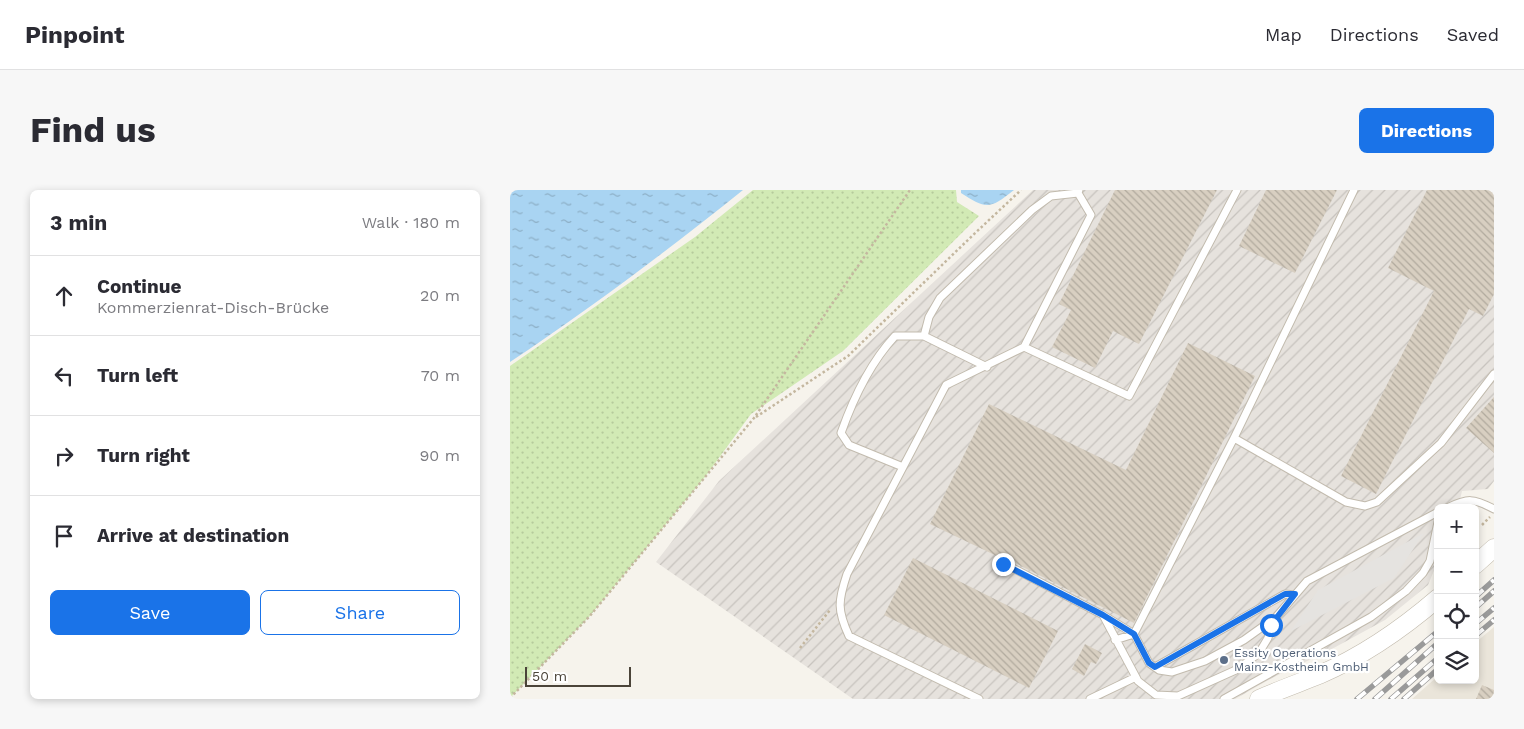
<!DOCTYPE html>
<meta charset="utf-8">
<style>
body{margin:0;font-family:"Work Sans",sans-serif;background:#f7f7f7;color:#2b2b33}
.controls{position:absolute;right:15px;bottom:15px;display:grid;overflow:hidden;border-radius:8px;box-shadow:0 2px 8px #0003}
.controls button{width:45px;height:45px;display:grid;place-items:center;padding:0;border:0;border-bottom:1px solid #e1e1e2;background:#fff;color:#2b2b33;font:25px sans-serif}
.scale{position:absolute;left:15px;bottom:12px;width:106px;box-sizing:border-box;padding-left:5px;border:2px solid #4b4439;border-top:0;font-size:14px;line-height:18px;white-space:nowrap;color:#4b4439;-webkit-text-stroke:4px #fff;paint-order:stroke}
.stop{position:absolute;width:15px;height:15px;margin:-11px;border:4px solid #1a73e8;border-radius:50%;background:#fff}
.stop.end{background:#1a73e8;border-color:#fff;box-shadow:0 1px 5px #0008}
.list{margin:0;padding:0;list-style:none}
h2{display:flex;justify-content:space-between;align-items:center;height:65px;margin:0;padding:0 20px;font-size:21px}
h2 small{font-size:16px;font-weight:400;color:#7c7c81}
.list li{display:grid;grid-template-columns:32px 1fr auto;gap:15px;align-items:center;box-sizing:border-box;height:80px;padding:0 20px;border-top:1px solid #e1e1e2}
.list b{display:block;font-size:19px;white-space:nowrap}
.list p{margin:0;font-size:16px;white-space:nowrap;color:#7c7c81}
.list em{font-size:16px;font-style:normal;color:#7c7c81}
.actions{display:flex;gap:10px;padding:15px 20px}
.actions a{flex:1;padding:11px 0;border:1px solid #1a73e8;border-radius:8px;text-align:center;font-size:18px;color:#1a73e8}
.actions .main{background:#1a73e8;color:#fff}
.icon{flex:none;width:28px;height:28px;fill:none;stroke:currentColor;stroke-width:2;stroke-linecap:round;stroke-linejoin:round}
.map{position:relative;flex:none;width:984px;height:509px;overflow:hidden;border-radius:8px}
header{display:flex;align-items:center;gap:30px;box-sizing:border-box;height:70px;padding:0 25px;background:#fff;border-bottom:1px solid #e1e1e2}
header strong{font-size:24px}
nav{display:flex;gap:28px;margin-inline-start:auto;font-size:18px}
.intro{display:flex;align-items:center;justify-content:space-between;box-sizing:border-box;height:120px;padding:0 30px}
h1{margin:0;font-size:35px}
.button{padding:12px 22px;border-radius:8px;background:#1a73e8;color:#fff;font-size:18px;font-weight:700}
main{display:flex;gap:30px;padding:0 30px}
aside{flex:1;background:#fff;border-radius:8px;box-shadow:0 2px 8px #0003}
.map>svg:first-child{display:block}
</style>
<header>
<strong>Pinpoint</strong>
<nav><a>Map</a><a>Directions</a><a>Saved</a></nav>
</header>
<div class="intro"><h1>Find us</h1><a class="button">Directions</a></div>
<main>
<aside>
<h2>3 min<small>Walk · 180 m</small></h2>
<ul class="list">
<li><svg class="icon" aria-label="ahead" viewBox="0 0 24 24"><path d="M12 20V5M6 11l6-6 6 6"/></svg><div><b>Continue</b><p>Kommerzienrat-Disch-Brücke</p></div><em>20 m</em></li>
<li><svg class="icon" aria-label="left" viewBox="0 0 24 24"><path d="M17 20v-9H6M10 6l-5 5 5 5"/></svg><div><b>Turn left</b></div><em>70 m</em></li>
<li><svg class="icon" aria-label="right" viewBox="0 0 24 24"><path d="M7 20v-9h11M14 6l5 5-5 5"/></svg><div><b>Turn right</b></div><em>90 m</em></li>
<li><svg class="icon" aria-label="arrive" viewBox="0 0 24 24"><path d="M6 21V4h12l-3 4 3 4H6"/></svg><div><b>Arrive at destination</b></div></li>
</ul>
<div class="actions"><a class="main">Save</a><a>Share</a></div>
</aside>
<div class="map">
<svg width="984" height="509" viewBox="0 0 984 509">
<defs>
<pattern id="industrial-furrows" width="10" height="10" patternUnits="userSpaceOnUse" patternTransform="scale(1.25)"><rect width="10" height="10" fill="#e6e2dd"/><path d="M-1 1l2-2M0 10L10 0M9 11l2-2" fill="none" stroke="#c7c3be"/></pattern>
<pattern id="grass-dots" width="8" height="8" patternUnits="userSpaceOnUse" patternTransform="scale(1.25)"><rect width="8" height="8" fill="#d2eab5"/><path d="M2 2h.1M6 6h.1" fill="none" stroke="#b6ca9c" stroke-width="1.8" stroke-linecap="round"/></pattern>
<pattern id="water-ripples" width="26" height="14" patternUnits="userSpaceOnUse" patternTransform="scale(1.25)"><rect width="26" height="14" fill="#a9d4f2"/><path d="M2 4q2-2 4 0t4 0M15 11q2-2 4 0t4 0" fill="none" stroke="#8caec5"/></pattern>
<pattern id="building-back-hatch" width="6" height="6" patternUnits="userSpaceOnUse" patternTransform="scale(1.25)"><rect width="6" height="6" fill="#d8cfc1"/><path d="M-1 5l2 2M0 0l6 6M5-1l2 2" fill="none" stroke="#b1aa9e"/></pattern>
</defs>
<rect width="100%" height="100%" fill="#f6f3ec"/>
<path fill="#eae5da" d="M 984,437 L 984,509 L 902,509 L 928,486 L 928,490 L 965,490 L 965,453 Z"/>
<path fill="url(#industrial-furrows)" d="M 523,0 L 984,0 L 984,291 L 978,299 L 952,301 L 948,318 L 928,318 L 928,371 L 918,395 L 875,430 L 820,460 L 762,488 L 725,509 L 343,509 L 146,372 L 209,291 Z"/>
<path fill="url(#grass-dots)" d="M 243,0 L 446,0 L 447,12 L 469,26 L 333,161 L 241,224 L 195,287 L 79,427 L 0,508 L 0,176 L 185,47 Z"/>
<path fill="#e5e3e0" d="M 914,343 L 884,388 L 781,441 L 808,400 Z"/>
<path fill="url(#water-ripples)" d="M 0,0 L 233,0 C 158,60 80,119 0,172 Z
M 451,0 L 504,0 C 480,19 477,20 451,3 Z"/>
<path fill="url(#building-back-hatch)" d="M 605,0 L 707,0 L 629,154 L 603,141 L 585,178 L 542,157 L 561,120 L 549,114 Z
M 756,0 L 827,0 L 785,83 L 729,56 Z
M 917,0 L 984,0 L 984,104 L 973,126 L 959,119 L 866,304 L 831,286 L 924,101 L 878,78 Z
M 678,153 L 745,186 L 624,433 L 495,368 L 491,368 L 420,334 L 479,214 L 616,280 Z
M 984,207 L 984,263 L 956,238 Z
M 403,368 L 548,441 L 519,498 L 374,425 Z
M 575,454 L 592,463 L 586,474 L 581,472 L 574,486 L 562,479 Z
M 972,495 L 984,500 L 984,509 L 966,509 Z"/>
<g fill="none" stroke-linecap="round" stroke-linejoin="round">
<defs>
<path id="service" d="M 414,146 L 419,127 L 430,108 L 522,20 L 541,6 L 568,3 L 569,0
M 514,157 L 581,25 L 568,3
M 724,248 L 836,312 L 855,316 L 867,312 L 931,253 L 984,184
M 393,277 L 339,255 L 331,243 C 343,209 360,173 385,146 L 414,146 L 477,177
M 937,318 C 958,308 963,308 984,319
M 493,373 L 593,425 L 624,444 L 639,473 L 649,480 L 662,482 L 695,471 L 734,450 L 762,430
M 593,425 L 628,491 L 646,505 L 668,506 L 728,479 L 749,463 L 758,448 L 761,435 L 767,426 L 797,391 L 928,322
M 605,450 L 624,444 L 724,248 L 844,0
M 645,477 L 775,404 L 785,405
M 469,509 L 339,446 C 327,420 328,411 337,384 L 436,195 L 514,157 L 619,206 L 727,0
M 580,509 L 626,487
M 714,509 L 861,427 L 896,401 L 913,383 L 920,371 L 928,332"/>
<path id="tertiary" d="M 965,375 L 984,358
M 749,509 C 769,500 789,493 809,485 C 853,466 892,439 928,408"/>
</defs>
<use href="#service" stroke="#c2bbae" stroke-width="9"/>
<use href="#tertiary" stroke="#c2bbae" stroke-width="19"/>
<path stroke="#c4b79f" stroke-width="2.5" stroke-dasharray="2.5 2.5" stroke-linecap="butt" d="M 246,227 L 338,166 L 462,46 L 511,0
M 972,335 L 980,327
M 290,458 L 320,420
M 0,508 L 79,427 L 244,228 L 400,0"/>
<use href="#service" stroke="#fff" stroke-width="7"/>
<use href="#tertiary" stroke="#fff" stroke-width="18"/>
<defs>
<path id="rail" d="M 965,407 L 984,390
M 965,418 L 984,401
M 965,434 L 984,418
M 965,446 L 984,430
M 847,509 L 927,442
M 865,509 L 928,453
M 881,509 L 928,468
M 894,509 L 928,479"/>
</defs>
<use href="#rail" stroke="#9a9a9a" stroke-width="5.5"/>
<use href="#rail" stroke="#fff" stroke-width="4" stroke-dasharray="11" stroke-linecap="butt"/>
</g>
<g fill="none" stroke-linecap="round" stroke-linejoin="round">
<path stroke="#1a73e8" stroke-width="6" d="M 493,374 L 593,425 L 624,444 L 639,473 L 645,477 L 775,404 L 785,404 L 761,435"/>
</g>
<circle fill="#5c6f8a" stroke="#fff" stroke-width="2" cx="714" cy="470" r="5"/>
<g text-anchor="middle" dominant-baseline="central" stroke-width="4.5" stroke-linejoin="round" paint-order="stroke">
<g font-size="12" fill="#4e5e75" stroke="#fff" text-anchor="start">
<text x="724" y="463">Essity Operations<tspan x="724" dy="14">Mainz-Kostheim GmbH</tspan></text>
</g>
</g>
</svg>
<div class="controls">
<button>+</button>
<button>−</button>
<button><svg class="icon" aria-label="locate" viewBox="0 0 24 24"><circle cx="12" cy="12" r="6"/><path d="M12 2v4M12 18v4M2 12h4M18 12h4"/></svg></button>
<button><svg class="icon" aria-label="layers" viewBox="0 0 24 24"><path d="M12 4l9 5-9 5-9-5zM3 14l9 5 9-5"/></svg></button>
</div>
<div class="scale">50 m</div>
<div class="stop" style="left:761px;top:435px"></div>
<div class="stop end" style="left:493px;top:374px"></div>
</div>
</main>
